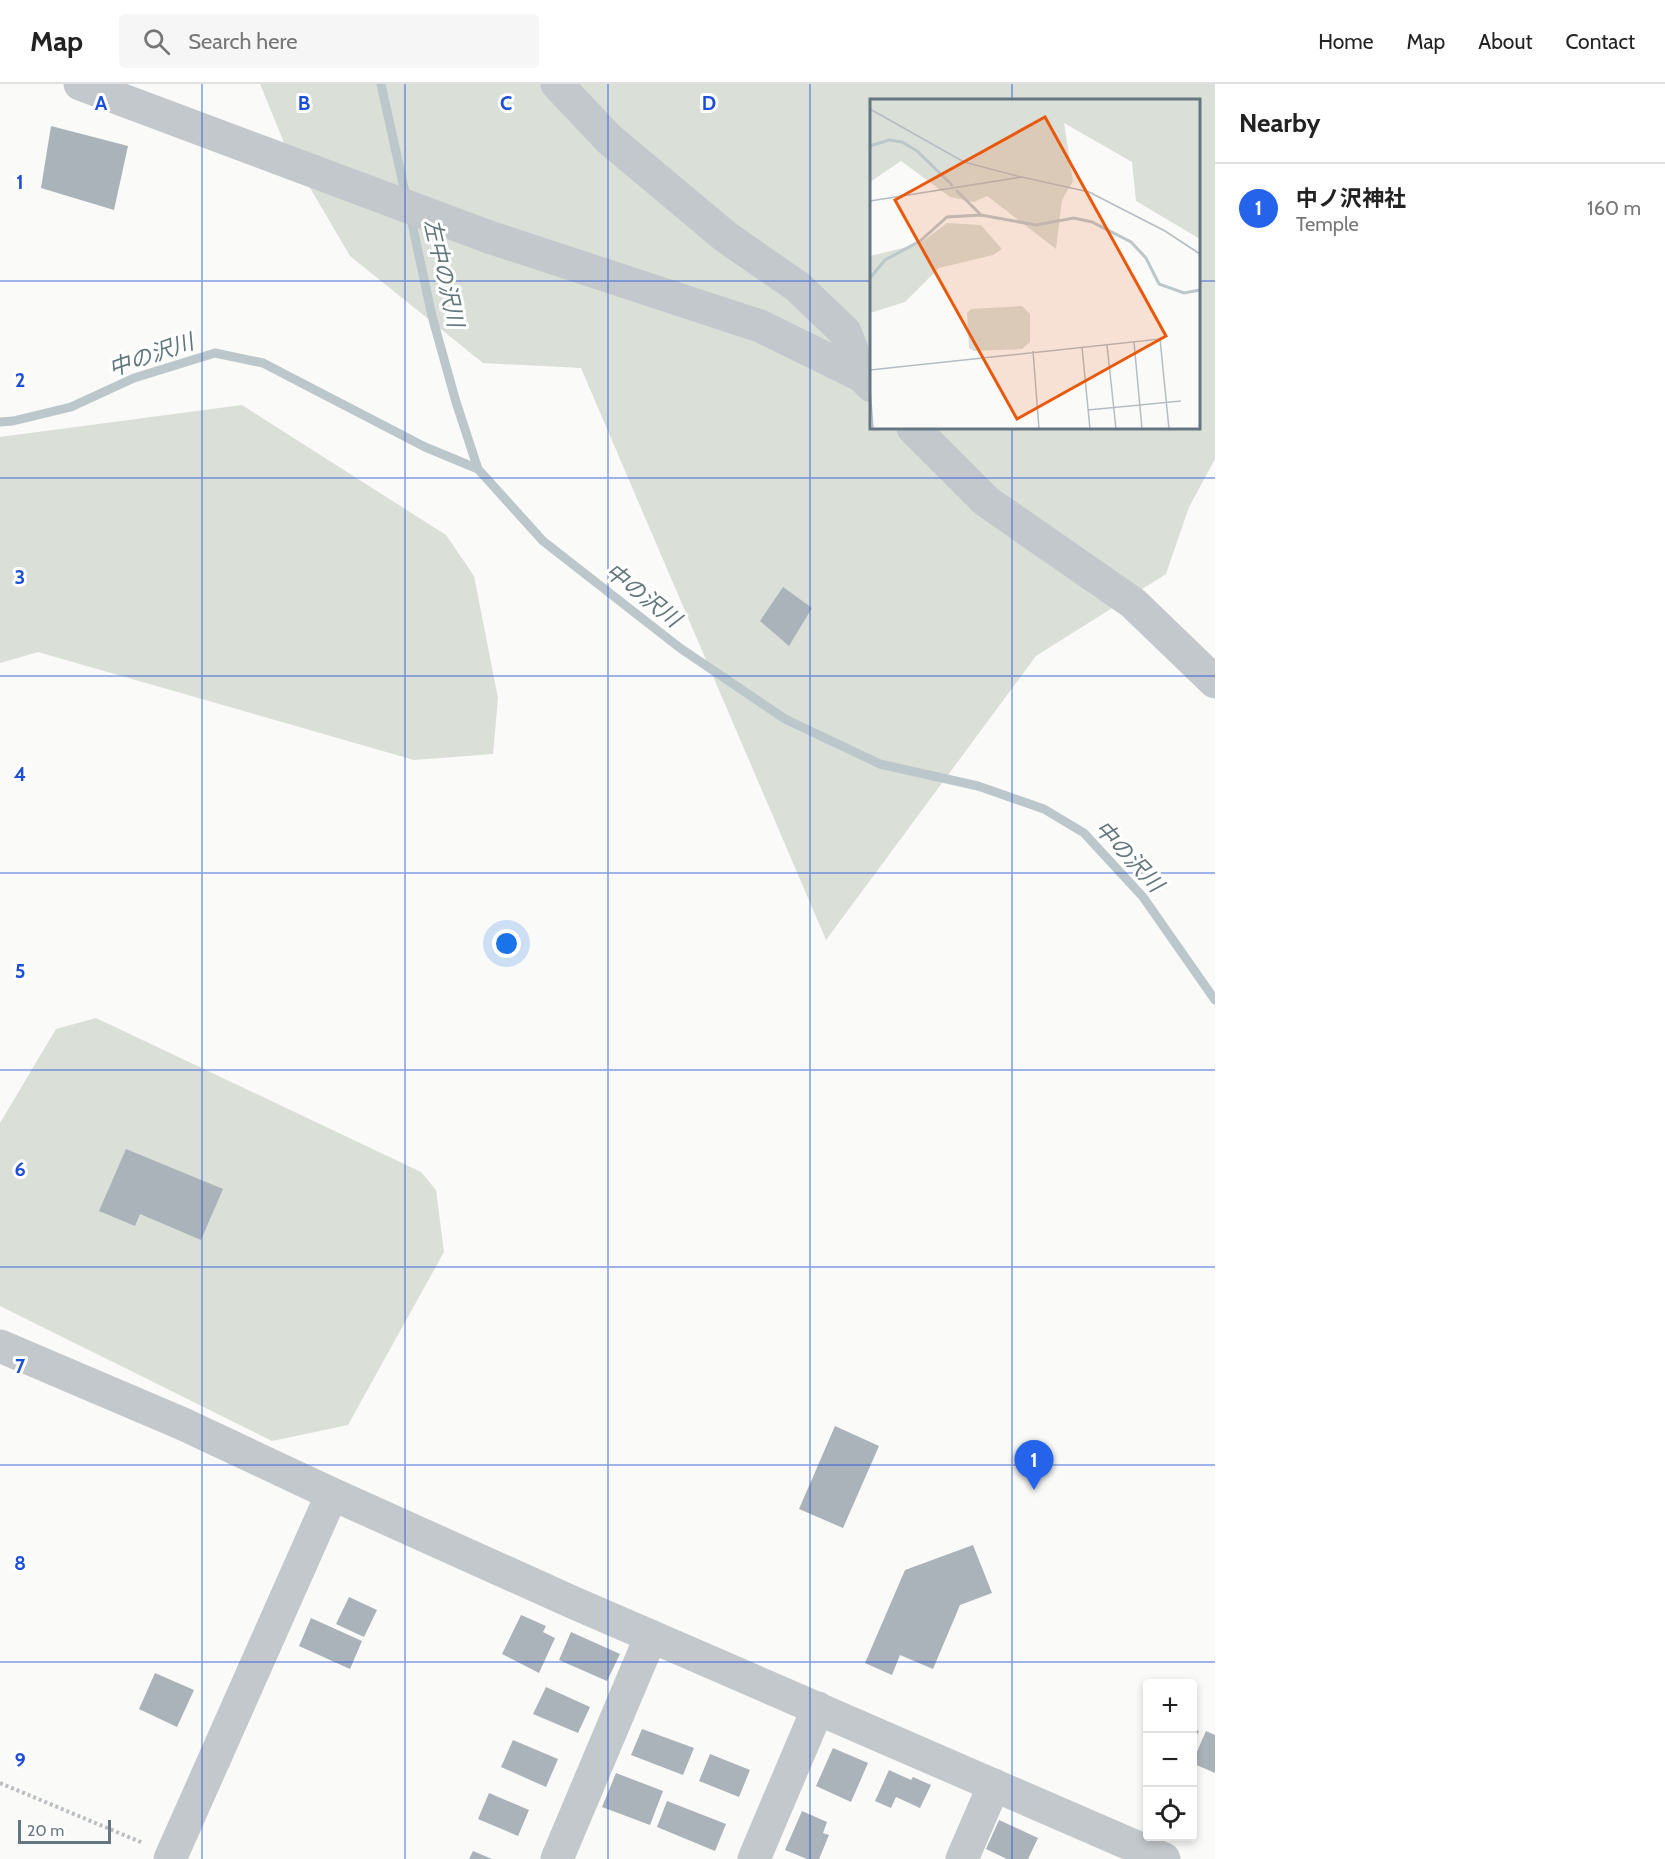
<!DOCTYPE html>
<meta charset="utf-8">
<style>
body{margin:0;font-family:Cabin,"Noto Sans JP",sans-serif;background:#f6f6f6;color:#222}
.controls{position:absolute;right:18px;bottom:18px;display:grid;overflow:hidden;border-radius:6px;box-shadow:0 3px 9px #0003}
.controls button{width:54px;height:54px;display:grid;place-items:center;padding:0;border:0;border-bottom:2px solid #e0e0e0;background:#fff;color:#222;font:30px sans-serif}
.scale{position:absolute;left:18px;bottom:15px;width:93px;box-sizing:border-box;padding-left:6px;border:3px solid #657683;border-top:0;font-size:16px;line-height:21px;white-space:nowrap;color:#657683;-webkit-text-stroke:4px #fff;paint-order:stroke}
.you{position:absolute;left:507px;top:860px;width:21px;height:21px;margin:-15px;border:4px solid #fff;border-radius:50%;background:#1a73e8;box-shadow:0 0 0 9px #1a73e833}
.badge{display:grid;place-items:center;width:39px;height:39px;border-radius:50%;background:#2563eb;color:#fff;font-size:20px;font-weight:700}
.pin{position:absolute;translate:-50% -50px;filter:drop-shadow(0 2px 3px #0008)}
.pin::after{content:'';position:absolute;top:32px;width:21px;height:18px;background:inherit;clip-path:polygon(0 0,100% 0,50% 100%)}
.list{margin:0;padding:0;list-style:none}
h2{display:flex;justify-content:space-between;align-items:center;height:78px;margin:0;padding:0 24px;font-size:26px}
h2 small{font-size:20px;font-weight:400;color:#767676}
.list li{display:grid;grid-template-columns:39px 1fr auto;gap:18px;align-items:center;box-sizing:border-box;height:90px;padding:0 24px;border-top:2px solid #e0e0e0}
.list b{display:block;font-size:22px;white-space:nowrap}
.list p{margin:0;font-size:20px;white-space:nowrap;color:#767676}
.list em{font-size:20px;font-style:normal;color:#767676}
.icon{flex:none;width:33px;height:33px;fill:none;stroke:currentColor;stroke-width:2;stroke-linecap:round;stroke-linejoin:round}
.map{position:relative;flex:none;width:1215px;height:1775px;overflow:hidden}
header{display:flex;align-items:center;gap:36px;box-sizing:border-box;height:84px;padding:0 30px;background:#fff;border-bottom:2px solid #e0e0e0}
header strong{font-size:28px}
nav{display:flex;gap:33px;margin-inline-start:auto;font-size:21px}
.search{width:420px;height:54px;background:#f6f6f6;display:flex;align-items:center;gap:15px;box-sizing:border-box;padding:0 21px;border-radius:6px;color:#767676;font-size:22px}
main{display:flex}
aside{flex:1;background:#fff}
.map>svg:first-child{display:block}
</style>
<header>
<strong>Map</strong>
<div class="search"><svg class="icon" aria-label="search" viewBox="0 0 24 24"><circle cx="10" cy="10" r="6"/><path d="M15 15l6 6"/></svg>Search here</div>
<nav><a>Home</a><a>Map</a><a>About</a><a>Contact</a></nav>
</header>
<main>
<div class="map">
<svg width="1215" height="1775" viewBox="0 0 1215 1775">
<rect width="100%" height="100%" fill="#fafaf8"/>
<path fill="#dadfd7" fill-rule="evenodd" d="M 260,0 L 1215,0 L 1215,375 L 1189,423 L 1166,490 L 1036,572 L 826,856 L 581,284 L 483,279 L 350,172 L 285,61 ZM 872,16 L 1198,16 L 1198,344 L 872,344 Z
M 242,321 L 446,451 L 474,492 L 498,614 L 493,670 L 414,676 L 38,568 L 0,579 L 0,353 Z
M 96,934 L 421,1088 L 436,1106 L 444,1168 L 348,1341 L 272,1357 L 0,1222 L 0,1039 L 56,945 Z"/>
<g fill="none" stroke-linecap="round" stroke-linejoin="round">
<path stroke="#bbc7cb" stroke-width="9" d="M 381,0 L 406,113
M 410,130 L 432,232 L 456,318 L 478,385
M 0,338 L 13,337 L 71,323 L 134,294 L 215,269 L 263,279 L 425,363 L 478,385 L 543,457 L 680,564 L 785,635 L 880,680 L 978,702 L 1044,725 L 1084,749 L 1143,813 L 1215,916"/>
</g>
<path fill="#aab3b9" d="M 51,42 L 128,62 L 114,126 L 41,104 Z
M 783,503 L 812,524 L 789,562 L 760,537 Z
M 126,1065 L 223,1105 L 201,1156 L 140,1130 L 135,1142 L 99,1127 Z
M 835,1342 L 879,1362 L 843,1444 L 799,1425 Z
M 973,1461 L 992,1509 L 960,1521 L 933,1585 L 900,1571 L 892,1591 L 865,1579 L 905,1486 Z
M 349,1513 L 377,1526 L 364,1553 L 336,1540 Z
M 521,1531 L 546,1542 L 543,1548 L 555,1554 L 539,1589 L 502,1570 Z
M 311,1534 L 362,1557 L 350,1585 L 299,1562 Z
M 571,1548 L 620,1570 L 607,1597 L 559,1576 Z
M 155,1589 L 194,1606 L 177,1643 L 139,1625 Z
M 546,1603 L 590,1623 L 578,1649 L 533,1630 Z
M 1192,1644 L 1199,1647 L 1192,1661 Z
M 642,1645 L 694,1664 L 683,1691 L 631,1671 Z
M 1206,1647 L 1215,1651 L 1215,1689 L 1192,1679 Z
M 513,1656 L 558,1675 L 546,1703 L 501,1683 Z
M 833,1664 L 868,1679 L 851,1718 L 816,1702 Z
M 710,1670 L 750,1686 L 739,1713 L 699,1697 Z
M 889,1686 L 911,1696 L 913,1693 L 931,1701 L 920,1724 L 896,1713 L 891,1724 L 875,1717 Z
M 616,1689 L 663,1707 L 650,1741 L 602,1723 Z
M 489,1709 L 529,1726 L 518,1752 L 478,1735 Z
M 667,1717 L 726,1740 L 715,1767 L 657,1743 Z
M 802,1727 L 827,1738 L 823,1749 L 829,1751 L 819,1775 L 807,1775 L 785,1766 Z
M 999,1736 L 1038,1754 L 1028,1775 L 1007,1775 L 986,1765 Z
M 473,1767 L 492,1775 L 469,1775 Z"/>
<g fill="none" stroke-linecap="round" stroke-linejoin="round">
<path stroke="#bbbfc2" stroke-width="4" stroke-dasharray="3 3" stroke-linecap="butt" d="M 0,1699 L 143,1759"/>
<path stroke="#c3c8cc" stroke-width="33" d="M 80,0 L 489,153 L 760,242 L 862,292 L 872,302
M 557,0 L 609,55 L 726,153 L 798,203 L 845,248 L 862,292
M 913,344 L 986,417 L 1133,519 L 1215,598
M 0,1262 L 183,1340 L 332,1410 L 572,1518 L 1164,1775
M 170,1775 L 332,1410
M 557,1775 L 651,1552
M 754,1775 L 818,1624
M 962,1775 L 994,1701"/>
</g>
<path fill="none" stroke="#1d4ed8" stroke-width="1.5" stroke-opacity="0.55" d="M 202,0 L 202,1775M 405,0 L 405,1775M 608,0 L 608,1775M 810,0 L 810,1775M 1012,0 L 1012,16M 0,197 L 872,197M 1198,197 L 1215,197M 1012,344 L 1012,1775M 0,394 L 1215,394M 0,592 L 1215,592M 0,789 L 1215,789M 0,986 L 1215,986M 0,1183 L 1215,1183M 0,1381 L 1215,1381M 0,1578 L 1215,1578"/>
<g text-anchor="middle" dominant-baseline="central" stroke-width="6" stroke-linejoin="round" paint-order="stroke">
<g font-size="22" font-style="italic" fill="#60757c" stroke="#fff">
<text transform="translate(444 189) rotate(77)">左中の沢川</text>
<text transform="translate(151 271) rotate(-19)">中の沢川</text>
<text transform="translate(643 511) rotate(38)">中の沢川</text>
<text transform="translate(1129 772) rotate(47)">中の沢川</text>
</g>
</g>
<g transform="translate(870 15)">
<rect width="330" height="330" fill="#fafaf8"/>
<path d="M 0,0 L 330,0 L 330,140 L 266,102 L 262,63 L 194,24 L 203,82 L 192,101 L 186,150 L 117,97 L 104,103 L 80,98 L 31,62 L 0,83 ZM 77,124 L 111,126 L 132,150 L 123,156 L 69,169 L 35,203 L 0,214 L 0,157 L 49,145 ZM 152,207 L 160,215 L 160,243 L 152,250 L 104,252 L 99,249 L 97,214 L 101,210 Z" fill="#dadfd7"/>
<path fill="none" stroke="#bbc7cb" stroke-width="3" d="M 0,47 L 19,41 L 32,43 L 47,52 L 83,87M 86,91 L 110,115M 0,179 L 15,161 L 50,142 L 77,118 L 111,116 L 166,126 L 204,119 L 222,123 L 261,143 L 276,159 L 289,185 L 314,194 L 330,191"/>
<path fill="none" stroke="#b5bdc2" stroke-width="1.5" d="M 0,10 L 94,63 L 151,78M 0,102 L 152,78 L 219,93 L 295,132 L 330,155M 264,243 L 272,330M 237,246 L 246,330M 212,248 L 220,330M 163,252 L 169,330M 0,271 L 290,240 L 299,330M 0,289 L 3,330M 218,311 L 311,302"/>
<path fill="#e8590c" fill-opacity="0.15" stroke="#e8590c" stroke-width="3" d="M 175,18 L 296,237 L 147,320 L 25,101 Z"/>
<rect width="330" height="330" fill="none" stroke="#657683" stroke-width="3"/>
</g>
<g font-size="20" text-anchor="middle" font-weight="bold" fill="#1d4ed8" stroke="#fff" stroke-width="6" stroke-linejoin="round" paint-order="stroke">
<text x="101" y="26">A</text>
<text x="304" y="26">B</text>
<text x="506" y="26">C</text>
<text x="709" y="26">D</text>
<text x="20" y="105">1</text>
<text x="20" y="303">2</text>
<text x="20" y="500">3</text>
<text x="20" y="697">4</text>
<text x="20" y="894">5</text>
<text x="20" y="1092">6</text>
<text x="20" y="1289">7</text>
<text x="20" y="1486">8</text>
<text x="20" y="1683">9</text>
</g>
</svg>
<div class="controls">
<button>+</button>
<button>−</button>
<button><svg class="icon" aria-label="locate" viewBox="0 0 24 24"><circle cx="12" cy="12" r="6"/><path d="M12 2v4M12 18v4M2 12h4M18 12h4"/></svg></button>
</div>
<div class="scale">20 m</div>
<div class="you"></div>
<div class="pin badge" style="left:1034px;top:1406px">1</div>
</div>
<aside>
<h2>Nearby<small></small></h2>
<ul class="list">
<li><span class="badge">1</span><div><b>中ノ沢神社</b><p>Temple</p></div><em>160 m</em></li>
</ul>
</aside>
</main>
